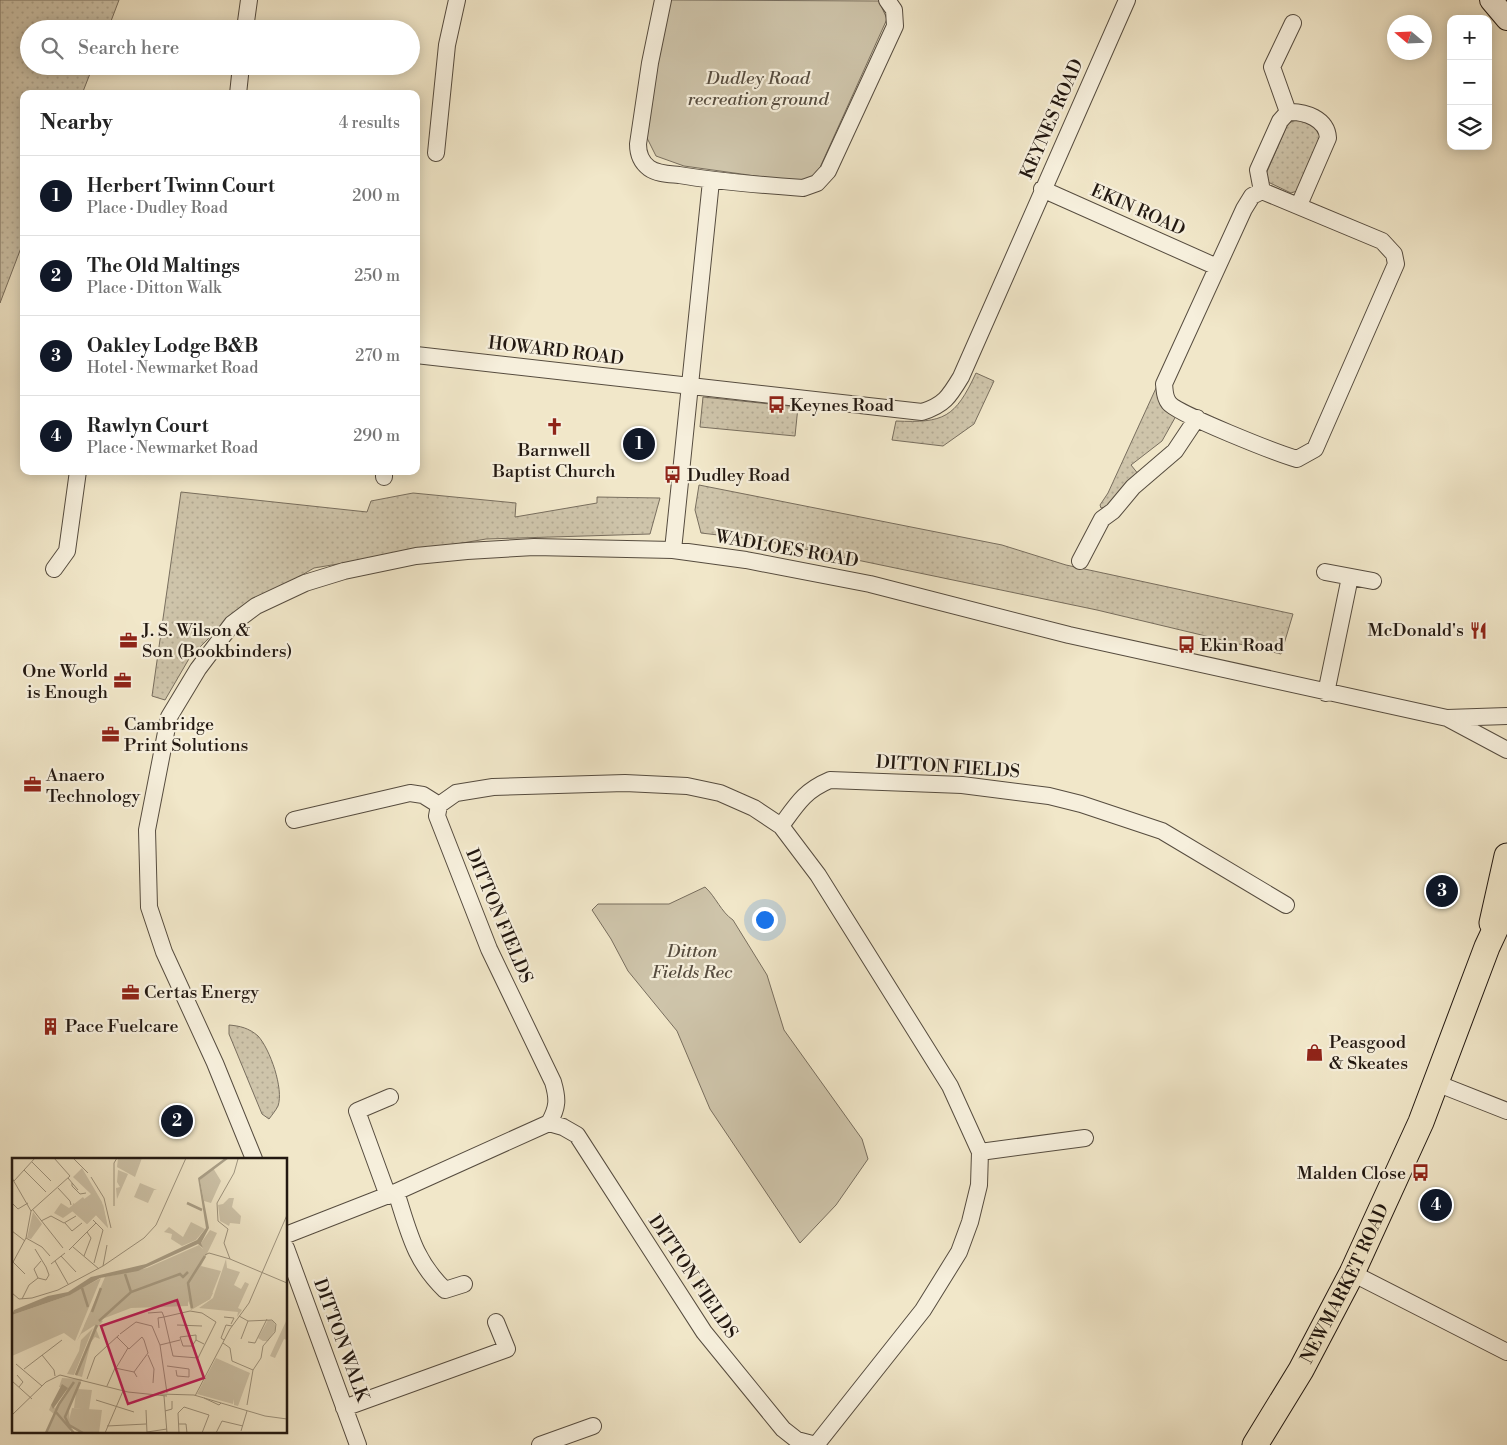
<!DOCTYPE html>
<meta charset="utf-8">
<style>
body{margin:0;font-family:"Libre Bodoni",serif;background:#f2f2f2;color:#222}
.controls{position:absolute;right:15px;top:15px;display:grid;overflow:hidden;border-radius:10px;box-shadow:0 2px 12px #0003}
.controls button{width:45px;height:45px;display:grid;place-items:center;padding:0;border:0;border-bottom:1px solid #e0e0e0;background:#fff;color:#222;font:25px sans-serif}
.compass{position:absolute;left:1387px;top:15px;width:45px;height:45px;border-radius:50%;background:#fff;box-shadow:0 2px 12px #0003;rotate:289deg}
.you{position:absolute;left:764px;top:919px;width:18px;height:18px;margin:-12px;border:4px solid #fff;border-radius:50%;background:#1a73e8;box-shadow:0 0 0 8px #1a73e833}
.badge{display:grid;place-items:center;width:32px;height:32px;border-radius:50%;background:#111827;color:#fff;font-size:16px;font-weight:700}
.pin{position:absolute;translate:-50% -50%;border:2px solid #fff;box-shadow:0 1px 5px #0006}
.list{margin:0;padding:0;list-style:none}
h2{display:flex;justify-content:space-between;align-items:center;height:65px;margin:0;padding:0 20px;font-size:21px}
h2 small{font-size:16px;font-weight:400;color:#767676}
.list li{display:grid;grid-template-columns:32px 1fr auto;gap:15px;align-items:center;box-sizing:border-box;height:80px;padding:0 20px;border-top:1px solid #e0e0e0}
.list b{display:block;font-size:19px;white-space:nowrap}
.list p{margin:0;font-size:16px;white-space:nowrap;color:#767676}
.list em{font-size:16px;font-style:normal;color:#767676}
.icon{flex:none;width:28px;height:28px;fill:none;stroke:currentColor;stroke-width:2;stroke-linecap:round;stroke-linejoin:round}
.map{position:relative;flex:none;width:1507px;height:1445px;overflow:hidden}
.search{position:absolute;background:#fff;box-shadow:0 2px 12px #0003;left:20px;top:20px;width:400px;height:55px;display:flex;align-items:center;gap:12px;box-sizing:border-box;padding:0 18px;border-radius:28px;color:#767676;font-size:19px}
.panel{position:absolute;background:#fff;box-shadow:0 2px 12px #0003;left:20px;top:90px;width:400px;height:385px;border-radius:10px}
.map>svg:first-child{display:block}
</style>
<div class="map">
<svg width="1507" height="1445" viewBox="0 0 1507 1445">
<defs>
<pattern id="grass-dots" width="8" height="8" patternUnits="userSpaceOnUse" patternTransform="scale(1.25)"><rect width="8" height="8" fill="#cec4aa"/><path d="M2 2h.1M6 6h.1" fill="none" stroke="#b1a891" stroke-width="1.8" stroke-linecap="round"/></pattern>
</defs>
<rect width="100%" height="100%" fill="#f1e7c9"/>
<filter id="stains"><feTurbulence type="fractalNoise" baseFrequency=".004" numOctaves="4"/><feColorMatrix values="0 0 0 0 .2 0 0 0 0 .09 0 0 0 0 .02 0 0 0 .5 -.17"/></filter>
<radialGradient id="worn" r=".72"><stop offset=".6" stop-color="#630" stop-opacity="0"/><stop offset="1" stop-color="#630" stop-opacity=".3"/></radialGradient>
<path fill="url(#grass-dots)" stroke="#786e5e" d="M 0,0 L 119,0 L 108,29 L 29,29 L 29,66 L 93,66 L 82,94 L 24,94 L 24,240 L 0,303 Z
M 1299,119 L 1320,127 L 1324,134 L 1303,189 L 1291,193 L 1268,182 L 1266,174 L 1288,123 Z
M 976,373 L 994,381 L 974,424 L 943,446 L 892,440 L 896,421 C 944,423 955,418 976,373 Z
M 1157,386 L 1166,411 L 1176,416 L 1162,441 L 1131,465 L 1139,475 L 1111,506 L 1101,508 L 1100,505 L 1108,493 Z
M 703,397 L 798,407 L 795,436 L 700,427 Z
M 699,485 L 1002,545 L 1066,565 L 1293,614 L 1281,654 L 1097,610 L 761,540 L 701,533 L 695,510 Z
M 181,492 L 367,512 L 371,501 L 413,493 L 516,503 L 515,517 L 597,503 L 597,497 L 660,498 L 650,534 L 486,539 L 314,568 L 231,616 L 190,657 L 165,700 L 152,696 Z
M 229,1025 C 240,1026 249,1028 258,1036 C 270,1049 284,1089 278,1106 C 276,1110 272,1115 269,1119 L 262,1114 L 229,1034 Z"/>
<path fill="#cec4aa" stroke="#786e5e" d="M 671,0 L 879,1 L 887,19 L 817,174 L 807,181 L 792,181 L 684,166 L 656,156 L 646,136 L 654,69 Z
M 705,887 C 716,897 721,912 733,920 L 767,975 L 784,1030 L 862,1139 L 868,1159 L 836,1205 L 800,1243 L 710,1109 L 677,1031 L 628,971 L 611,939 L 592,910 L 598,904 L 669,904 Z"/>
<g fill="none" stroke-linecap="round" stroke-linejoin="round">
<defs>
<path id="street" d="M 663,0 L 650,63 L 638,144 C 638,154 641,162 649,168 C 657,174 670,174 679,175 C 720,182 761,185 803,188 L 817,183 L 828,171 L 895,26 L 894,10 L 887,0
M 245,29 L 249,0
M 238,94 L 241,66
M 1288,112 L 1272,67 L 1293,23
M 436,153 L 447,45 L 457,0
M 1042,189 L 1217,267
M 1262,191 L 1382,241 L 1394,254 L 1396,264 L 1315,449 L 1297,459 C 1279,454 1177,414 1169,403 C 1164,397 1165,391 1164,384 L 1244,209 L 1252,196 Z
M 1262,191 L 1258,170 L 1280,121 L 1288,112 C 1305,111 1327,119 1328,138 L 1299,205
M 416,355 L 922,412 C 944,405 949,397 961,377 L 1127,0
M 384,471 L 384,477
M 673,550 L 711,181
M 1080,561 L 1102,519 L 1113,511 L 1133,487 L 1175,451 L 1197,418
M 54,569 L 67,551 L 78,471
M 1325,572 L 1373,581
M 1326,693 L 1350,577
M 1449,719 L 1507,750
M 294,820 L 410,793 L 423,795 L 439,805
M 781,826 C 797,804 804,791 830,780 L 962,785 L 1049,796 L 1081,804 L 1162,831 L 1286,905
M 1436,1083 L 1507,1111
M 549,1123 L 563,1127 L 577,1135 L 704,1332 L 783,1429 L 797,1440 L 816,1445
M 254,1159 L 215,1063 L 164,952 L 149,907 L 147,830 L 169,717 L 198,669 L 232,624 L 256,606 L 305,583 L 344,571 L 416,556 L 467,551 L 534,547 L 673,550 L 746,560 L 870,584 L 1069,635 L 1447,718 L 1507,716
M 396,1192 C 409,1232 414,1260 445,1290 L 464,1284
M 388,1196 L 357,1111 L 390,1097
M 286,1235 L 396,1192 L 549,1123 C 558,1107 558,1099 553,1082 L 489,949 L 437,816 L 439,805 L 456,793 L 493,787 L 625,783 L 687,786 L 720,793 L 754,808 L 781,826 L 818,875 L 950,1086 L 980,1152 L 1085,1138
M 286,1248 L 358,1445
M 1352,1273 L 1507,1352
M 344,1408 L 507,1349 L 496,1322
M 540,1445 L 593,1426
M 816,1445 L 923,1310 L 959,1252 L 970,1222 L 979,1185 L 980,1152"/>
<path id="secondary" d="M 1491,0 L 1507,19"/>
<g id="primary">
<path d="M 1492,923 L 1507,856"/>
<path id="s1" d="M 1255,1445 L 1301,1370 L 1352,1273 L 1421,1122 L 1487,947 L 1507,904"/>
</g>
</defs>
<use href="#street" stroke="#564c3f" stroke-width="18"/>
<use href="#secondary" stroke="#221811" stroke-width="24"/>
<use href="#primary" stroke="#221811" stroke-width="27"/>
<use href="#street" stroke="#f6efdc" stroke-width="16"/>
<use href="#secondary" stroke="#f6efdc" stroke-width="22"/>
<use href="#primary" stroke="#f1e7c9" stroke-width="25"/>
</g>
<defs>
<symbol id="bus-bare" viewBox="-9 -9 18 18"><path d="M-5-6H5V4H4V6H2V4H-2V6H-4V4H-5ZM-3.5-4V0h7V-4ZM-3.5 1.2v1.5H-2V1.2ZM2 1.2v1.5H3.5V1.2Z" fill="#8f2418" stroke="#f6efdc" stroke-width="2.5" paint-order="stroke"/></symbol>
<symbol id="church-bare" viewBox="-9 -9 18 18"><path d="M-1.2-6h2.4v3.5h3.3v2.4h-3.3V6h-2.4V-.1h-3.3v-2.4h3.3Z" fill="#8f2418" stroke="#f6efdc" stroke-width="2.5" paint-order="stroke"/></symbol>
<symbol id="restaurant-bare" viewBox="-9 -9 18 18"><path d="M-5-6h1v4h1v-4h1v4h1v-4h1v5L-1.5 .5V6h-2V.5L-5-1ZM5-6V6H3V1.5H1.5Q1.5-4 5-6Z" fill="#8f2418" stroke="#f6efdc" stroke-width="2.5" paint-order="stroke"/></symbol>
<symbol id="office-bare" viewBox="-9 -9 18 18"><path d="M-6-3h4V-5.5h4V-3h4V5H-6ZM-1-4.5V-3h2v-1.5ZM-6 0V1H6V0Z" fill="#8f2418" stroke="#f6efdc" stroke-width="2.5" paint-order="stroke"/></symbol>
<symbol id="building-bare" viewBox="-9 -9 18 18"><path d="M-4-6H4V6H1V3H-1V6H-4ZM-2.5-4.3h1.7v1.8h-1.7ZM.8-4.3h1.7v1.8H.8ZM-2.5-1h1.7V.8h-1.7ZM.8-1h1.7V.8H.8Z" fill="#8f2418" stroke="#f6efdc" stroke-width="2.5" paint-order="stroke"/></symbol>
<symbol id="shop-bare" viewBox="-9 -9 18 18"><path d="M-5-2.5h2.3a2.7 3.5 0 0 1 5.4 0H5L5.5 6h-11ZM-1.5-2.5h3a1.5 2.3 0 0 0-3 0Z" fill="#8f2418" stroke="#f6efdc" stroke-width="2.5" paint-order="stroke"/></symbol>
</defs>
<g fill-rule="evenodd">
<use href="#bus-bare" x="764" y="392" width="25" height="25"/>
<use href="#church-bare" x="542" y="414" width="25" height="25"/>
<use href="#bus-bare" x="660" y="462" width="25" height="25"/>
<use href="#restaurant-bare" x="1466" y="618" width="25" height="25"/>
<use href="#office-bare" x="116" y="628" width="25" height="25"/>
<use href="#bus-bare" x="1174" y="632" width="25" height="25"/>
<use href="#office-bare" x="110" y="668" width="25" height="25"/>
<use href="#office-bare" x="98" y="722" width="25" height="25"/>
<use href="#office-bare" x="20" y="772" width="25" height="25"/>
<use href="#office-bare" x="118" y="980" width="25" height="25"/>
<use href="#building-bare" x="38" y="1014" width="25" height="25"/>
<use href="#shop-bare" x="1302" y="1040" width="25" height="25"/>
<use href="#bus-bare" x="1408" y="1160" width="25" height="25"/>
</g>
<g text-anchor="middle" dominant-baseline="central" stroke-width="4.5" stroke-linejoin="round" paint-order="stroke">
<g font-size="18" font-style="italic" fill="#564c3f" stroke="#f6efdc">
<text x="758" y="78">Dudley Road<tspan x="758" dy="21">recreation ground</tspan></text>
<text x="692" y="951">Ditton<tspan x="692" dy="21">Fields Rec</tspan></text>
</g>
<g font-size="18" fill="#221811" stroke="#f6efdc">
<text transform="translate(1052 119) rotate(-66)">KEYNES ROAD</text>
<text transform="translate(1138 210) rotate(24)">EKIN ROAD</text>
<text transform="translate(556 351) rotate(7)">HOWARD ROAD</text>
<text transform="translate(787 549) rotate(10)">WADLOES ROAD</text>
<text transform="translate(948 767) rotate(4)">DITTON FIELDS</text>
<text transform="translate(499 916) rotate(67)">DITTON FIELDS</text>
<text transform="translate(693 1277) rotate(56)">DITTON FIELDS</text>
<text stroke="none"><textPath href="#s1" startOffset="185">NEWMARKET ROAD</textPath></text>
<text transform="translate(341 1340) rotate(70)">DITTON WALK</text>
</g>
<g font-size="18" fill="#221811" stroke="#f6efdc" text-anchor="start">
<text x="790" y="405">Keynes Road</text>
<text x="554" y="450" text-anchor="middle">Barnwell<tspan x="554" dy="21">Baptist Church</tspan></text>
<text x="687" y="475">Dudley Road</text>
<text x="142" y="630">J. S. Wilson &amp;<tspan x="142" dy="21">Son (Bookbinders)</tspan></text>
<text x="1464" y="630" text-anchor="end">McDonald's</text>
<text x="1200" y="645">Ekin Road</text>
<text x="108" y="671" text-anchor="end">One World<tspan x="108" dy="21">is Enough</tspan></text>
<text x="124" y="724">Cambridge<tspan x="124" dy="21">Print Solutions</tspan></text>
<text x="46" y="775">Anaero<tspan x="46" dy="21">Technology</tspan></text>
<text x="144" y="992">Certas Energy</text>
<text x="65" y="1026">Pace Fuelcare</text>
<text x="1329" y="1042">Peasgood<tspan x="1329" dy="21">&amp; Skeates</tspan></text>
<text x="1406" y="1173" text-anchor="end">Malden Close</text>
</g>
</g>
<g transform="translate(12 1158)">
<rect width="275" height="275" fill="#f1e7c9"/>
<path d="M 106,0 L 130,0 L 123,19 L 105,9 ZM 70,10 L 90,44 L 96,70 L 84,57 L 75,66 L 60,53 L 61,45 L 64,47 L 79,36 L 61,19 ZM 201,10 L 209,23 L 199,45 L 192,43 L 188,22 ZM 106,12 L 116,16 L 105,41 L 104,30 L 108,29 L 105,24 ZM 128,25 L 145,32 L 142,32 L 136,45 L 122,39 ZM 198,72 L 205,75 L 189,108 L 209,113 L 198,141 L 180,151 L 176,143 L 176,148 L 119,150 L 72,168 L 93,119 L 135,110 L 187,87 L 191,91 L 189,85 ZM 214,101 L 215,110 L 228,114 L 222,127 L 229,131 L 233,124 L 237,126 L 226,150 L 230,152 L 225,159 L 226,154 L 187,150 L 201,140 ZM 89,120 L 63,183 L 52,175 L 0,198 L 0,157 L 55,138 ZM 81,170 L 62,217 L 55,216 L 67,193 L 69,182 ZM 60,250 L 90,252 L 87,275 L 70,275 L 56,266 Z" fill="#cec4aa"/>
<path d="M 179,64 L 193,71 L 184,82 L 170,88 L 159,81 L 160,76 L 152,74 L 157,69 L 171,79 ZM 182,118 L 177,135 L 187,142 L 178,145 L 180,150 L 198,140 L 193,137 L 194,132 L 201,135 L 198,141 L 179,152 L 174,130 L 170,129 ZM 82,147 L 83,160 L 91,163 L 84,171 L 88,181 L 83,179 L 79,184 L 70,219 L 63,217 L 83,167 L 69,176 L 65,183 ZM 275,161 L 275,182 L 272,181 L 263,200 L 258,198 Z" fill="#cec4aa"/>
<path d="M 204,200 L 238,215 L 226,248 L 222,247 L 222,241 L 221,246 L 185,236 Z" fill="#cec4aa"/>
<path d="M 71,39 L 82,55 L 91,46 L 96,70 L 84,57 L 75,66 L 61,53 L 51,60 L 42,55 L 49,45 L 57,50 ZM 217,40 L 222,40 L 220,49 L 229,58 L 228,66 L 218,65 L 217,68 L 208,63 L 206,47 L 211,46 ZM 21,54 L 30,66 L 19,81 L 15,80 ZM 256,162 L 262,163 L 264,171 L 256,183 L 251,183 L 246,180 ZM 50,220 L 70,221 L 66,231 L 80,232 L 77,252 L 62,250 L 64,235 L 57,250 L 58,275 L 34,275 L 42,256 L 37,252 L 39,247 L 43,250 L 54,235 L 55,229 L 47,229 Z" fill="#cec4aa"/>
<path d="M 213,0 L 217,0 L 188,22 L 197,70 L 189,85 L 191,90 L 186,86 L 126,113 L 88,120 L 58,137 L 0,157 L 2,152 L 36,138 L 56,134 L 79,119 L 134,106 L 185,82 L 194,70 L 186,20 ZM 50,226 L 56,230 L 41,251 L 39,247 Z" fill="#aba18a"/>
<path fill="none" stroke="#aba18a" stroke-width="2.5" d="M 175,45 L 190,52M 113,116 L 119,134M 70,130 L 76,149M 180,150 L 176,125 L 193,98M 80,154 L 89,130M 87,163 L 119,134 L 168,116 L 171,119 L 176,114M 64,217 L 85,167M 68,224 L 53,259 L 57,267 L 71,275M 43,253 L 62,275M 34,275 L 47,246 L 62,224"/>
<path fill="none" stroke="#9e947f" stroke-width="1" d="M 61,0 L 76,15M 20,4 L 39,23M 12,12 L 34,34M 79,19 L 92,40 L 99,70M 0,20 L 19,53 L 14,80 L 0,106M 56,20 L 66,32M 2,23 L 23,0M 60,25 L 60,28 L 68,36 L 74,35M 46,30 L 58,43 L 59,47M 0,45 L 6,51 L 16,45M 102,48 L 102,5 L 105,0M 21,52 L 51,90M 19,53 L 58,18 L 42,0M 81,62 L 91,72 L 82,105M 29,63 L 39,58 L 52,65 L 64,58M 53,65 L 60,73 L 70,65M 216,71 L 206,63 L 205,45 L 222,15 L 226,1M 216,71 L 212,85 L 218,101M 0,73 L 13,83M 14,80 L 30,89 L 38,98M 61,89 L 87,111M 23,91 L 34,109 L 37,117 L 34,122 L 26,120 L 22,111 L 29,103M 57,92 L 84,65M 193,97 L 197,95 L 218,101 L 275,125M 49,98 L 64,114M 72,98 L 79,80 L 75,74M 43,103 L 56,126M 1,104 L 13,116M 39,106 L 53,95M 91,108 L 95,87M 0,135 L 7,141 L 20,140 L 46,132 L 91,108 L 132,80 L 144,67 L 174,0M 10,141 L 17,127 L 26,120M 178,153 L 190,155 L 204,164 L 186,200 L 161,198 L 152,159 ZM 136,155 L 150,154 L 152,159 L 146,160 L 147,170M 227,158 L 236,163 L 260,162 L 264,166M 212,159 L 222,160 L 219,166M 165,167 L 190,168M 108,176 L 124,164 L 140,168 L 148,187 L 155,235M 105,179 L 117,191 L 130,179 L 132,182 L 136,195 L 122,214 L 125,219M 229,181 L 236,163M 184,182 L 180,188 L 171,188 L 168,179 L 184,177 L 184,182 L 192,186M 212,182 L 209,180 L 214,167 L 220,168M 236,184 L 243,185 L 255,161M 211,185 L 218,190 L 220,203 L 241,212 L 249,200 L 251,188 L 263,174 L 264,166M 148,187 L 168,182M 30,197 L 42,212 L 43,218M 136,197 L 142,211 L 141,225M 4,206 L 30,228M 155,208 L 177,211 L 177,219 L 165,218 L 164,212M 104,210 L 116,190M 12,211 L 50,182M 5,217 L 11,224 L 7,229M 75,221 L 83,199 L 107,177M 0,223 L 20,241M 95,228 L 103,210 L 122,214M 148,236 L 182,237 L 253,258 L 275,261M 152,238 L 155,275M 183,238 L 218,171 L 237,145 L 275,57M 192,240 L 207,247 L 209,245M 84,242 L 122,254M 235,247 L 241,212M 134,252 L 135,275M 153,253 L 160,251 L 160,243M 0,257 L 34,224 L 48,217 L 116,234 L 155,238M 167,266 L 174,266 L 175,275M 95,268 L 134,266M 229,273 L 235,253M 135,274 L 155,271M 93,275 L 111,233M 167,275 L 166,255 L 172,249 L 197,257 L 190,275M 204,275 L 210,263 L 231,268"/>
<path fill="#c2185b" fill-opacity="0.15" stroke="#c2185b" stroke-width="2.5" d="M 165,142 L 192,220 L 116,246 L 89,168 Z"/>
<rect width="275" height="275" fill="none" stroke="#221811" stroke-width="2.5"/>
</g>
<rect width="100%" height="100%" filter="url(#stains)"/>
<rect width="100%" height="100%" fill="url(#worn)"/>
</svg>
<div class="controls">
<button>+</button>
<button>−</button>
<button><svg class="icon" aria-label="layers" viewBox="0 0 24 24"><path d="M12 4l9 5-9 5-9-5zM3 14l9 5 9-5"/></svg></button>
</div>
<svg class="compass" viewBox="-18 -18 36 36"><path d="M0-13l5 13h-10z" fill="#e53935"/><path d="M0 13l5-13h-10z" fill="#767676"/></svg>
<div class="you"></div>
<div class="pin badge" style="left:639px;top:444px">1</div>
<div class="pin badge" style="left:177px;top:1121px">2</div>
<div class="pin badge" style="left:1442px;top:891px">3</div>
<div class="pin badge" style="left:1436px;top:1205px">4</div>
<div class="search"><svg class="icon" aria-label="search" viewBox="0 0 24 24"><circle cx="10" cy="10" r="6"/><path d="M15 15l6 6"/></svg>Search here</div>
<section class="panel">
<h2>Nearby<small>4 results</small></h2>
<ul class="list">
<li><span class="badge">1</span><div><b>Herbert Twinn Court</b><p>Place · Dudley Road</p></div><em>200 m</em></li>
<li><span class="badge">2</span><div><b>The Old Maltings</b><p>Place · Ditton Walk</p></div><em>250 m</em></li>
<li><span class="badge">3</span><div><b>Oakley Lodge B&amp;B</b><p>Hotel · Newmarket Road</p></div><em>270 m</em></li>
<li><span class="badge">4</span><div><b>Rawlyn Court</b><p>Place · Newmarket Road</p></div><em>290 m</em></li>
</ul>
</section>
</div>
